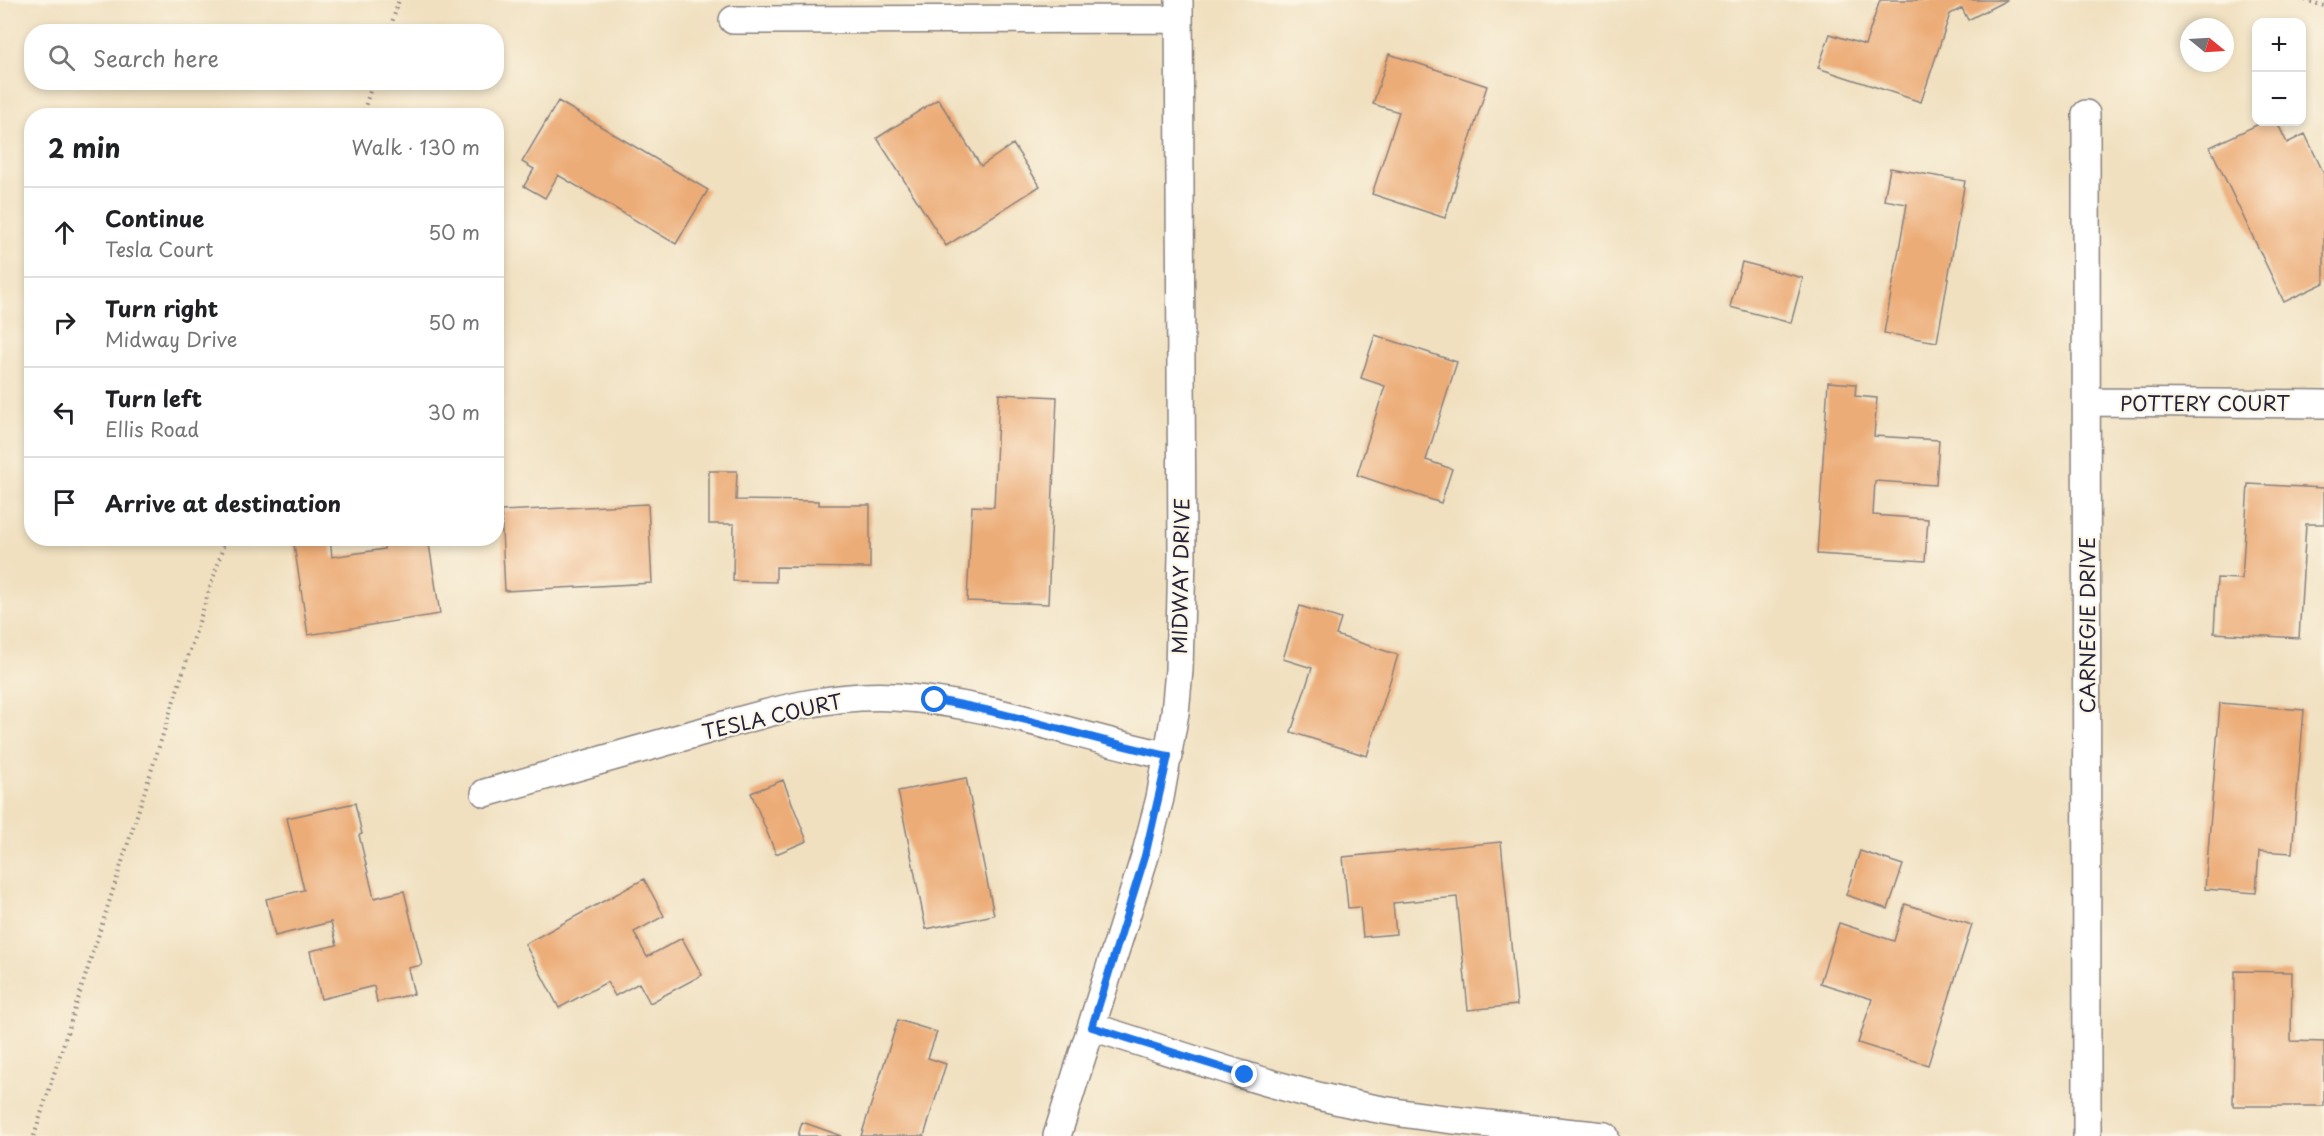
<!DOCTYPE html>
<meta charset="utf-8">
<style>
body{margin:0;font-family:"Playpen Sans",sans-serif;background:#f6f6f6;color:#202124}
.controls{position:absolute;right:18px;top:18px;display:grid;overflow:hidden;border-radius:12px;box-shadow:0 3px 9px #0003}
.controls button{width:54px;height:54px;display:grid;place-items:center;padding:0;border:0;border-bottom:2px solid #e0e0e0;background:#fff;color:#202124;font:30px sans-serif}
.compass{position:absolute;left:2180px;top:18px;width:54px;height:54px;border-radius:50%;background:#fff;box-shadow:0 3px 9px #0003;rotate:108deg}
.stop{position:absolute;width:18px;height:18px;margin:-14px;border:4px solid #1a73e8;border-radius:50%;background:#fff}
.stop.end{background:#1a73e8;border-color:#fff;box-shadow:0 2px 6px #0008}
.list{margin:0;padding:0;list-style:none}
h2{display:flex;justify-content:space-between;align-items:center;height:78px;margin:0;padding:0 24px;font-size:26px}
h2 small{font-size:20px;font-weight:400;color:#757577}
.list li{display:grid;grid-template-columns:39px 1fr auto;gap:18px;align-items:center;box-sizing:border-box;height:90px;padding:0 24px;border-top:2px solid #e0e0e0}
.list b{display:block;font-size:22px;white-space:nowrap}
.list p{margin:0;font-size:20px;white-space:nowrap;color:#757577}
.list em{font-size:20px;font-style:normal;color:#757577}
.icon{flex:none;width:33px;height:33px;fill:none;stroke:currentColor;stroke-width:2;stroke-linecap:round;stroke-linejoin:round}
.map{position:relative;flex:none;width:2324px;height:1136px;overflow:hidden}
.search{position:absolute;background:#fff;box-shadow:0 3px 9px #0003;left:24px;top:24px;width:480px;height:66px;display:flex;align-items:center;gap:15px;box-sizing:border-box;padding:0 21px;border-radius:24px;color:#757577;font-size:22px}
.panel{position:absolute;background:#fff;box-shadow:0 3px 9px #0003;left:24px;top:108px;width:480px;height:438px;border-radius:24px}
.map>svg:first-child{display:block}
</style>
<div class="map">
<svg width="2324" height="1136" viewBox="0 0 2324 1136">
<rect width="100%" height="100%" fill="#fcf5e5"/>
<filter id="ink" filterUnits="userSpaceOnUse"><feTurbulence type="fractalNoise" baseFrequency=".0167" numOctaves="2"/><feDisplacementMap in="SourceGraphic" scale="12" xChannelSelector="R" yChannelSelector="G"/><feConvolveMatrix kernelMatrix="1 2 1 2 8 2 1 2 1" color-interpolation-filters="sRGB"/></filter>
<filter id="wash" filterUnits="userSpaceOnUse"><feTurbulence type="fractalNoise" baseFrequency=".008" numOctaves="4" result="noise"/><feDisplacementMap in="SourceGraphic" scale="24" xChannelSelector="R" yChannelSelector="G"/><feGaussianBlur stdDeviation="1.35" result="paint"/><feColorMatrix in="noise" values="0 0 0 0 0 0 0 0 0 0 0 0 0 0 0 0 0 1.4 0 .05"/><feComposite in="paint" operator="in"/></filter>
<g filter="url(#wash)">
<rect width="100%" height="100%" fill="#f0e0c0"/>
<g id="blocks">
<path fill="#ecac77" d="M 1880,0 L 2007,0 L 1968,20 L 1962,8 L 1950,14 L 1921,102 L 1818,68 L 1830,34 L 1865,45 Z
M 1389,54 L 1487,86 L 1445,218 L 1372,194 L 1399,112 L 1373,104 Z
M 938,99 L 981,166 L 1013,144 L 1040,186 L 946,246 L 877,138 Z
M 558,101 L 708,190 L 676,244 L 558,175 L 545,198 L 524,186 L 534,169 L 522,162 Z
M 2263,122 L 2277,122 L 2287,143 L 2305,134 L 2324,174 L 2324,283 L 2284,302 L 2210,147 Z
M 1890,168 L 1965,181 L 1937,342 L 1884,333 L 1907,204 L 1884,200 Z
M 1742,262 L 1803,278 L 1791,323 L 1730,307 Z
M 1375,335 L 1457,362 L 1426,460 L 1452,469 L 1441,503 L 1357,475 L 1385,386 L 1361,378 Z
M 1828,382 L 1856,384 L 1855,396 L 1877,398 L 1874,436 L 1939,440 L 1936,485 L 1875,481 L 1873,515 L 1928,519 L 1925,561 L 1817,554 Z
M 999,394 L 1057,397 L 1048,604 L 967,601 L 972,506 L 994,507 Z
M 709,471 L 737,471 L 736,500 L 819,501 L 819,505 L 870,505 L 870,568 L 776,567 L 776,582 L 733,581 L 734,524 L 709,524 Z
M 2248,484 L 2324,488 L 2324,524 L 2306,524 L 2299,638 L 2214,633 L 2217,578 L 2242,579 Z
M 648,504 L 652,583 L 505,591 L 501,511 Z
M 293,538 L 330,538 L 332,557 L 384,549 L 385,538 L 428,538 L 440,614 L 308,635 Z
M 1300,606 L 1341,619 L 1336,635 L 1398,655 L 1367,756 L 1291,732 L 1312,668 L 1283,659 Z
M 2220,703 L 2304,710 L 2292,853 L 2259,851 L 2256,893 L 2205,889 Z
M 966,778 L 994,915 L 926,929 L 898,791 Z
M 783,780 L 807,841 L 776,854 L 751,793 Z
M 355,803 L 362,834 L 359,835 L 374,898 L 404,891 L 422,965 L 408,968 L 414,994 L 377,1002 L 374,986 L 321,999 L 310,951 L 337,945 L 331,922 L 275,936 L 266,899 L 304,890 L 287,818 Z
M 1501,842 L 1517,1005 L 1468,1010 L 1457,897 L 1393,903 L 1396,934 L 1363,937 L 1360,907 L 1348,908 L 1343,857 Z
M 1860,851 L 1903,865 L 1888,909 L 1846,895 Z
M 644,879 L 664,916 L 634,932 L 647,957 L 682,938 L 702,975 L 650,1003 L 639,983 L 615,996 L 607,982 L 559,1008 L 525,944 Z
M 1905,904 L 1972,925 L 1928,1065 L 1858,1043 L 1872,999 L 1820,983 L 1839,923 L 1894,941 Z
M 2235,971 L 2292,972 L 2291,1041 L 2324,1042 L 2324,1106 L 2233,1106 Z
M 898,1020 L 937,1032 L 928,1058 L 946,1064 L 924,1136 L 861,1136 Z
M 802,1122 L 842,1136 L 798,1136 Z"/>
</g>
</g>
<g filter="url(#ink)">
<use href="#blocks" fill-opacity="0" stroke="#89817e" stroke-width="1.5"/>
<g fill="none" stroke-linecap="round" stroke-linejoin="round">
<defs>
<path id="minor" d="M 733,20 L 1179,19
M 2086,114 L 2087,1136
M 2086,402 L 2324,404
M 485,793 C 553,774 622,754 690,735 C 756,716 825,693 894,697 C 989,702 1076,737 1169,756
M 1092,1027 C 1190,1057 1288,1094 1389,1111 C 1460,1123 1533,1128 1605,1136
M 1057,1136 L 1145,856 L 1160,798 L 1175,713 L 1179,670 L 1182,556 L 1179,0"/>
</defs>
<use href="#minor" stroke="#89817e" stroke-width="30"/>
<path stroke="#89817e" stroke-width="4" stroke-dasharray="1.5 4.5" stroke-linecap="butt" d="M 2305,0 L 2324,6
M 389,32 L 399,0
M 362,116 L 373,82
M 34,1136 L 226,538"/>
<use href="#minor" stroke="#fff" stroke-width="27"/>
</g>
</g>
<g fill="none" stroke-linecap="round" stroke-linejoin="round" filter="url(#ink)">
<path stroke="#1a73e8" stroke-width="8" d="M 935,700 C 1015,713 1090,740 1168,756 L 1145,856 L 1092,1027 L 1245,1075"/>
</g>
<g text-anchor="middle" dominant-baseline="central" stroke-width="4.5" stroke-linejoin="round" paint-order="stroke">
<g font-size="20" fill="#22223b" stroke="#fcf5e5">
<text x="2205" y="403">POTTERY COURT</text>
<text transform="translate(1180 576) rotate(-89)">MIDWAY DRIVE</text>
<text transform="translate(2087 625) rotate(-90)">CARNEGIE DRIVE</text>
<text transform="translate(772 716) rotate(-13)">TESLA COURT</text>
</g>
</g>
</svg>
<div class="controls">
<button>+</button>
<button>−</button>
</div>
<svg class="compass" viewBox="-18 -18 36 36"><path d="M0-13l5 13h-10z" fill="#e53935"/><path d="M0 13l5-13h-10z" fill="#757577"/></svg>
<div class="stop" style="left:935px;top:700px"></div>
<div class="stop end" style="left:1245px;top:1075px"></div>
<div class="search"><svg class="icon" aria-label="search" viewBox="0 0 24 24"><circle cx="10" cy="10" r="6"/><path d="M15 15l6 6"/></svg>Search here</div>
<section class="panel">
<h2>2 min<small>Walk · 130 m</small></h2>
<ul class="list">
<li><svg class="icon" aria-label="ahead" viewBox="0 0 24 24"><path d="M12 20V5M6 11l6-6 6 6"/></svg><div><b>Continue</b><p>Tesla Court</p></div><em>50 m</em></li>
<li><svg class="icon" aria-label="right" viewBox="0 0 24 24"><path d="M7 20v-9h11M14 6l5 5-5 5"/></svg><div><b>Turn right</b><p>Midway Drive</p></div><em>50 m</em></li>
<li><svg class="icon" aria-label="left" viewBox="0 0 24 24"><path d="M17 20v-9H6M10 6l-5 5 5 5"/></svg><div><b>Turn left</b><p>Ellis Road</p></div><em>30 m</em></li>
<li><svg class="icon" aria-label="arrive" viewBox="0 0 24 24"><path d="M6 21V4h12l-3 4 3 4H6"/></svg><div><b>Arrive at destination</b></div></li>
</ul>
</section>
</div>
